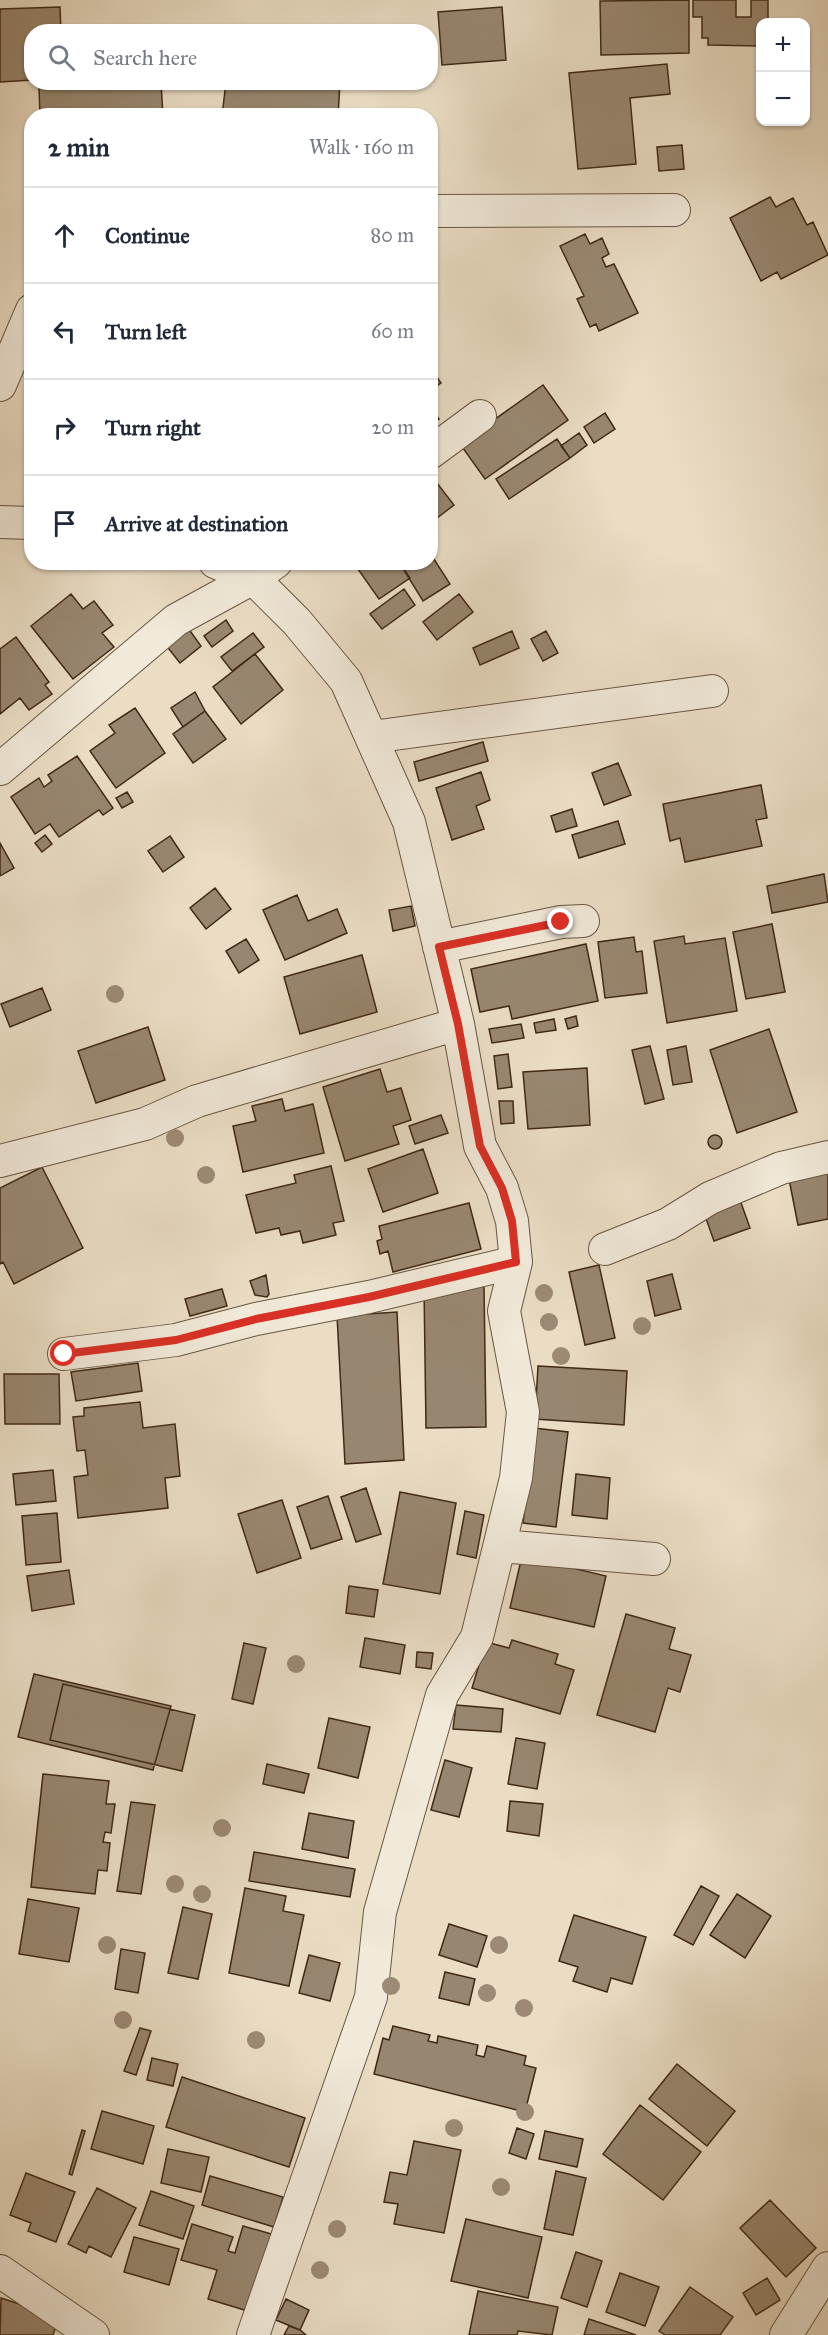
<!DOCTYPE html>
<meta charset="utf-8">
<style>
body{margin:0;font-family:"IM FELL Great Primer",serif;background:#f6f6f7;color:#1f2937}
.controls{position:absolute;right:18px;top:18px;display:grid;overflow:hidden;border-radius:12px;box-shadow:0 2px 4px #0004}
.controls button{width:54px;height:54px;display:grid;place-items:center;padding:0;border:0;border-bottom:2px solid #e0e1e3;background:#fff;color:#1f2937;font:30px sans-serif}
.stop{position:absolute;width:18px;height:18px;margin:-14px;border:4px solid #d93025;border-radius:50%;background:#fff}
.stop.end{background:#d93025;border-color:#fff;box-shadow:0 2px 6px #0008}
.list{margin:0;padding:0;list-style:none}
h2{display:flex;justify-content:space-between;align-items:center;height:78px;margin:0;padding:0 24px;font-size:26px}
h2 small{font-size:20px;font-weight:400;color:#747a83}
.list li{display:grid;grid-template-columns:39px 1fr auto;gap:18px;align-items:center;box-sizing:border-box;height:96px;padding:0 24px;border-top:2px solid #e0e1e3}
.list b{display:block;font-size:22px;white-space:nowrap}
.list em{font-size:20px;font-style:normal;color:#747a83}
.icon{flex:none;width:33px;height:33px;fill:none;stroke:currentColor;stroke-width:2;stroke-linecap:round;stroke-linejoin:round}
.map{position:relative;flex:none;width:828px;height:2335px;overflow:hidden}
.search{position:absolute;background:#fff;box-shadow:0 2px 4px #0004;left:24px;top:24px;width:414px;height:66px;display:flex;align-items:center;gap:15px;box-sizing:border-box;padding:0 21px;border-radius:24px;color:#747a83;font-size:22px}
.panel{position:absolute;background:#fff;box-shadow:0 2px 4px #0004;left:24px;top:108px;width:414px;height:462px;border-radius:24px}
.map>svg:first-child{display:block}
</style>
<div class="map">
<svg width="828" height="2335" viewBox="0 0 828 2335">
<rect width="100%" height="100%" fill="#eaddc4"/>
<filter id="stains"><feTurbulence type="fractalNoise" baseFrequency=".00333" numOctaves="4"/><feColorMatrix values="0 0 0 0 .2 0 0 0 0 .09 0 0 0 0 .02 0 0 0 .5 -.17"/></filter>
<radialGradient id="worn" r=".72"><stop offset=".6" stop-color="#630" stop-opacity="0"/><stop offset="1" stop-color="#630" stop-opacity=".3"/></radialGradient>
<path fill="#988770" stroke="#402916" stroke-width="1.5" d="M 689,0 L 689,53 L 601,55 L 600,1 Z
M 693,0 L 736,0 L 736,17 L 751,17 L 751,0 L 768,0 L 768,22 L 760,22 L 760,46 L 708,45 L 708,38 L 702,38 L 702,17 L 693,17 Z
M 60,7 L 61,32 L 32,32 L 32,80 L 0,82 L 0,9 Z
M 502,7 L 506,60 L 442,65 L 438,12 Z
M 667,64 L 670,94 L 630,98 L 636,164 L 578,169 L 569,73 Z
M 118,82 L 161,82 L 163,116 L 40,116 L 39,87 Z
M 226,82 L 340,82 L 338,116 L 222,116 Z
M 682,145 L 684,169 L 659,171 L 657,147 Z
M 770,197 L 776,207 L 793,198 L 807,225 L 813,222 L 828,255 L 781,279 L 777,272 L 761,281 L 730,218 Z
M 585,234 L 590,244 L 602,238 L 609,254 L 602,258 L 606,267 L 614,264 L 638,313 L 599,331 L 596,324 L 590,327 L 577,299 L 584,296 L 560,246 Z
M 430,367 L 441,383 L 430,390 Z
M 543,385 L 568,420 L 485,479 L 460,444 Z
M 430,406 L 439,419 L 430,425 Z
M 605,413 L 615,429 L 594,443 L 584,427 Z
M 579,433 L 587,445 L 570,458 L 561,446 Z
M 557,439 L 570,458 L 509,499 L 496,479 Z
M 430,474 L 454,505 L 437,518 L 430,509 Z
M 430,553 L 450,584 L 423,601 L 399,562 L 430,562 Z
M 353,562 L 399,562 L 410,578 L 379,599 Z
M 404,589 L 415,605 L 382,629 L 370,614 Z
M 71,594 L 83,609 L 94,601 L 113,625 L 102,633 L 114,647 L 73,679 L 31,626 Z
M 459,594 L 473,612 L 437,640 L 423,622 Z
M 226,620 L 233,631 L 212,647 L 204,636 Z
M 183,621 L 201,646 L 180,663 L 161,639 Z
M 512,631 L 519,648 L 480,665 L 473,648 Z
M 546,631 L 558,653 L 543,661 L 531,639 Z
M 253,633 L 264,647 L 232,671 L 221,657 Z
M 16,637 L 49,682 L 45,685 L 52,694 L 29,710 L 20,698 L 0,714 L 0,649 Z
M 255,654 L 283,690 L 241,724 L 213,687 Z
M 195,692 L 205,711 L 183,727 L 171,708 Z
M 135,708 L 165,753 L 116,788 L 90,751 L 115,733 L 109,725 Z
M 205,711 L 226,739 L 193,763 L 173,734 Z
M 483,742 L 488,761 L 419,781 L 414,762 Z
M 77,756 L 113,808 L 103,815 L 99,810 L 59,837 L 50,824 L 35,834 L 11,797 L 39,778 L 44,787 L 52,781 L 48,775 Z
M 618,763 L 631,795 L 604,805 L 592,773 Z
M 481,772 L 490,800 L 476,806 L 484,829 L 452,840 L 436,788 Z
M 761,785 L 767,818 L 756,820 L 762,846 L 685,862 L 680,838 L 670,841 L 663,804 Z
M 127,792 L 133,802 L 122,808 L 116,798 Z
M 572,809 L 577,826 L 556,832 L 551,816 Z
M 618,821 L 625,844 L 579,858 L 572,835 Z
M 45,835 L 52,844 L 42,852 L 35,843 Z
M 170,836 L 184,857 L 163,872 L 148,851 Z
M 0,843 L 14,868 L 0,876 Z
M 824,874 L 828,902 L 772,913 L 767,886 Z
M 215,888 L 231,909 L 206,929 L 190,908 Z
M 297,895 L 308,921 L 337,909 L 347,933 L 285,960 L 263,910 Z
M 411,906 L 415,926 L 393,931 L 389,910 Z
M 772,924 L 785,992 L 746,999 L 733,932 Z
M 684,936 L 685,944 L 725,938 L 737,1011 L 667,1023 L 654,941 Z
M 634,937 L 636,952 L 642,951 L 647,993 L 605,998 L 598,942 Z
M 246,939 L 259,960 L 239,973 L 226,951 Z
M 586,944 L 598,1001 L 512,1019 L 509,1006 L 480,1012 L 471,969 Z
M 362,955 L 377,1012 L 300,1034 L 284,977 Z
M 42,988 L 51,1010 L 10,1027 L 1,1004 Z
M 576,1016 L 578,1026 L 568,1029 L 565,1019 Z
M 554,1019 L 556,1030 L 536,1033 L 534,1023 Z
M 521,1024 L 524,1038 L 492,1043 L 489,1029 Z
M 148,1027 L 165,1080 L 96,1103 L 78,1051 Z
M 769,1029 L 797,1112 L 737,1133 L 710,1050 Z
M 650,1046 L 664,1099 L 645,1104 L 632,1050 Z
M 686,1046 L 692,1082 L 673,1085 L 667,1050 Z
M 508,1054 L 512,1087 L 498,1089 L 494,1056 Z
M 587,1068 L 590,1125 L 528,1129 L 523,1072 Z
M 380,1069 L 387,1092 L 401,1088 L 411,1120 L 393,1126 L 399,1144 L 345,1161 L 323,1087 Z
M 282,1099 L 285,1111 L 313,1104 L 324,1153 L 243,1172 L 233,1126 L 256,1121 L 252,1106 Z
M 499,1101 L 513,1101 L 514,1123 L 501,1124 Z
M 441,1115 L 448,1133 L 415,1144 L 409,1126 Z
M708 1142a7 7 0 1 1 14 0a7 7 0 1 1-14 0Z
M 423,1149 L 438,1193 L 383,1212 L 368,1169 Z
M 331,1166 L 344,1221 L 333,1223 L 336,1235 L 303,1243 L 300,1231 L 281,1235 L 279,1228 L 256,1233 L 246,1195 L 296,1183 L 294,1175 Z
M 42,1167 L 83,1248 L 14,1284 L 3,1262 L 0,1264 L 0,1188 Z
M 828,1170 L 828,1219 L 798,1225 L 789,1179 Z
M 739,1197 L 750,1228 L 714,1241 L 703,1210 Z
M 469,1203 L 481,1249 L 393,1272 L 388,1251 L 380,1254 L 377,1241 L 382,1239 L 379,1226 Z
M 599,1265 L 615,1338 L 585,1345 L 569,1272 Z
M 672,1274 L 681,1309 L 655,1316 L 647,1281 Z
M 266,1275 L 269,1294 L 267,1297 L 255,1295 L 250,1281 Z
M 484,1286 L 486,1427 L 426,1428 L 424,1287 Z
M 222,1289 L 227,1306 L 190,1316 L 185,1299 Z
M 397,1312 L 404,1460 L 345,1464 L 337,1316 Z
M 138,1363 L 142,1391 L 76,1401 L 71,1372 Z
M 538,1366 L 627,1371 L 624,1425 L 535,1419 Z
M 4,1374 L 59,1374 L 60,1424 L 5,1424 Z
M 140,1402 L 143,1428 L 175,1424 L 180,1476 L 165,1478 L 168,1508 L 78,1518 L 74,1477 L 88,1475 L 85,1450 L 77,1451 L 73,1417 L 84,1416 L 84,1408 Z
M 534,1428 L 568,1432 L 556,1527 L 523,1523 Z
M 53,1470 L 56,1501 L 16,1505 L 13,1474 Z
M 576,1474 L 610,1478 L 607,1519 L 572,1515 Z
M 366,1488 L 381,1534 L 356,1542 L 341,1497 Z
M 400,1492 L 456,1503 L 440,1594 L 383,1584 Z
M 328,1496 L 342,1539 L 311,1549 L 297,1507 Z
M 282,1500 L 301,1558 L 257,1573 L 238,1514 Z
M 465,1511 L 484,1515 L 476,1558 L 457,1554 Z
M 57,1513 L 61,1562 L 26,1565 L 22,1516 Z
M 522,1556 L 606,1576 L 594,1627 L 510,1608 Z
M 69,1570 L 74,1604 L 32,1611 L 27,1576 Z
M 349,1586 L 378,1590 L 374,1617 L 346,1613 Z
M 626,1614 L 675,1628 L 669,1649 L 691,1655 L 680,1692 L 668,1688 L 655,1732 L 597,1715 Z
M 365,1638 L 405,1645 L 400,1674 L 360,1667 Z
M 512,1640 L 558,1654 L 555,1664 L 574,1670 L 560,1714 L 472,1688 L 486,1642 L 509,1648 Z
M 244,1643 L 266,1648 L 253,1704 L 232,1699 Z
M 417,1652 L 433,1653 L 431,1669 L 416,1667 Z
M 34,1674 L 171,1706 L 153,1770 L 18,1737 Z
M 63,1684 L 195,1715 L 182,1771 L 50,1740 Z
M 456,1705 L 503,1709 L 501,1732 L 453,1729 Z
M 329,1718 L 370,1727 L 358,1778 L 318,1768 Z
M 516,1738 L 545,1743 L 537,1789 L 508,1784 Z
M 445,1760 L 472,1768 L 459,1817 L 431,1810 Z
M 267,1764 L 309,1774 L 304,1793 L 263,1784 Z
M 43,1774 L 109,1781 L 106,1804 L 115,1804 L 111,1833 L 105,1832 L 103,1842 L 110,1843 L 107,1871 L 98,1870 L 95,1894 L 31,1887 Z
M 510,1801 L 543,1804 L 539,1836 L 507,1831 Z
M 131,1802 L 155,1805 L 141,1894 L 117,1891 Z
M 309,1813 L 354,1821 L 348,1858 L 302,1849 Z
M 254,1852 L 355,1869 L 350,1897 L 249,1881 Z
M 701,1886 L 719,1896 L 693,1945 L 674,1935 Z
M 245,1888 L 286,1896 L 283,1911 L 304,1915 L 289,1986 L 229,1973 Z
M 737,1894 L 771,1916 L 745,1958 L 710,1935 Z
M 28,1899 L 79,1908 L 69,1962 L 19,1954 Z
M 183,1907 L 212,1914 L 198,1979 L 168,1973 Z
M 574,1915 L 646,1937 L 632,1984 L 611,1978 L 607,1992 L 573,1981 L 578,1967 L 559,1961 Z
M 449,1924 L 487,1936 L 477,1967 L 439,1955 Z
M 121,1949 L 145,1953 L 138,1993 L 115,1989 Z
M 309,1955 L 340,1963 L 330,2001 L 299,1993 Z
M 445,1972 L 475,1979 L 469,2005 L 439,1998 Z
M 393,2026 L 430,2035 L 428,2041 L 437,2043 L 438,2036 L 478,2045 L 476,2055 L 484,2057 L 487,2046 L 526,2056 L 524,2065 L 536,2068 L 525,2112 L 374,2074 L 383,2038 L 389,2040 Z
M 140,2028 L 151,2031 L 136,2075 L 124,2071 Z
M 152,2058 L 178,2064 L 173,2086 L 147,2080 Z
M 677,2064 L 735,2111 L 707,2146 L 649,2099 Z
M 182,2077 L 305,2118 L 289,2167 L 166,2127 Z
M 640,2105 L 701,2152 L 663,2200 L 603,2154 Z
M 102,2111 L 154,2126 L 143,2164 L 91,2149 Z
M 517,2128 L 534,2134 L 526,2159 L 509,2153 Z
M 82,2130 L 85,2131 L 72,2175 L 69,2174 Z
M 545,2131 L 583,2139 L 577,2167 L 539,2159 Z
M 414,2141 L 461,2150 L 444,2233 L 394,2224 L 398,2204 L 384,2202 L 390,2172 L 407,2175 Z
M 168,2149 L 209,2157 L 201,2192 L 161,2183 Z
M 556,2171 L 586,2178 L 573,2235 L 544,2229 Z
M 26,2173 L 75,2192 L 56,2242 L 28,2231 L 31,2223 L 10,2215 Z
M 210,2176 L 283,2197 L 274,2227 L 202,2205 Z
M 97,2188 L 136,2208 L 111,2257 L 89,2246 L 86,2253 L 68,2244 Z
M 151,2191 L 194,2206 L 183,2239 L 139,2225 Z
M 770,2200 L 816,2248 L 786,2277 L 740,2228 Z
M 466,2219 L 542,2237 L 528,2298 L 451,2281 Z
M 192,2224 L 233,2237 L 228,2251 L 235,2253 L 243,2226 L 275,2235 L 251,2312 L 208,2299 L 217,2270 L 181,2260 Z
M 134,2237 L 179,2249 L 169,2285 L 124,2272 Z
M 576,2252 L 602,2261 L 587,2307 L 561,2298 Z
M 620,2273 L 659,2287 L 645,2326 L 606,2312 Z
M 767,2278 L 780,2300 L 756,2315 L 743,2293 Z
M 690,2287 L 733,2317 L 720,2335 L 665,2335 L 659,2331 Z
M 478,2291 L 558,2307 L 552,2335 L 518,2331 L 517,2335 L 469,2335 Z
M 1,2298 L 59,2317 L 53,2335 L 0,2335 Z
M 286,2299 L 309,2310 L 300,2330 L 276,2320 Z
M 589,2319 L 636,2335 L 584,2335 Z
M 289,2326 L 300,2330 L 306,2335 L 284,2335 Z"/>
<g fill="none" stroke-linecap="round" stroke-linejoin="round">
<defs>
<path id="minor" d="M 430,211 L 674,210
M 0,385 L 32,310
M 430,453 L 480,416
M 0,522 L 32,523
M 215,562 L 253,578 L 297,622 L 346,681 L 409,822 L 458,1024 L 480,1146 L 502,1188 L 512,1221 L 516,1262 L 504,1311 L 523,1412 L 516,1478 L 477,1637 L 442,1695 L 380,1912 L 371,1997 L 253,2335
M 372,737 L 712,691
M 0,769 L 176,620 L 253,578 L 276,562
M 439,947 L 561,922 L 583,921
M 0,1161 L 145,1124 L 197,1101 L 458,1024
M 605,1249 L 668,1224 L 710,1198 L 781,1168 L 828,1157
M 64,1354 L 176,1340 L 256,1319 L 369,1297 L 516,1262
M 500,1546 L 654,1559
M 0,2271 L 93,2335
M 786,2335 L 828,2268"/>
</defs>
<use href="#minor" stroke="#6a5642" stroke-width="34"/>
<use href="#minor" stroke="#f1e9d9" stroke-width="32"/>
</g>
<g fill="#9c8a74">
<circle cx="115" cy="994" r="9"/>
<circle cx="175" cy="1138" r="9"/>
<circle cx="206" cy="1175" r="9"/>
<circle cx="544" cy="1293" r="9"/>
<circle cx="549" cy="1322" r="9"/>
<circle cx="642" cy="1326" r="9"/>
<circle cx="561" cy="1356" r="9"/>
<circle cx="296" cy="1664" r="9"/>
<circle cx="222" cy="1828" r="9"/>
<circle cx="175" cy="1884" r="9"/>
<circle cx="202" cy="1894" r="9"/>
<circle cx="107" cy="1945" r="9"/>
<circle cx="499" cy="1945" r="9"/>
<circle cx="391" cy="1986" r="9"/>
<circle cx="487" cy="1993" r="9"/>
<circle cx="524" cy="2008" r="9"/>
<circle cx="123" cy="2020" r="9"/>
<circle cx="256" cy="2040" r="9"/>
<circle cx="525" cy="2112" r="9"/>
<circle cx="454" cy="2128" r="9"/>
<circle cx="501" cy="2187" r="9"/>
<circle cx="337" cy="2229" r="9"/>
<circle cx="320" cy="2270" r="9"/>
</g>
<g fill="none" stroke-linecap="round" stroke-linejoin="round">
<path stroke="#d93025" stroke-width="8" d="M 64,1354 L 176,1340 L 256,1319 L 369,1297 L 516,1262 L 512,1221 L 502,1188 L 480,1146 L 458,1024 L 439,947 L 561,922"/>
</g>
<rect width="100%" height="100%" filter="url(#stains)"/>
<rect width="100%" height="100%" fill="url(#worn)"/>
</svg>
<div class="controls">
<button>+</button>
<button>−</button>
</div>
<div class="stop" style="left:64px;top:1354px"></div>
<div class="stop end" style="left:561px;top:922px"></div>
<div class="search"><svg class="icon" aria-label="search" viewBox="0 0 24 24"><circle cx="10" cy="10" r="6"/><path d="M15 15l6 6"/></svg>Search here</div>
<section class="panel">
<h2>2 min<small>Walk · 160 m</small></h2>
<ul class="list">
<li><svg class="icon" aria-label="ahead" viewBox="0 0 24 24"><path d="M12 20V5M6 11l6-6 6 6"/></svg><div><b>Continue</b></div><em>80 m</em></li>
<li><svg class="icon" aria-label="left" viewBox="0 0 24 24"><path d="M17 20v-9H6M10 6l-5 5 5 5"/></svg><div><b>Turn left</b></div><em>60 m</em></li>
<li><svg class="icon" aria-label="right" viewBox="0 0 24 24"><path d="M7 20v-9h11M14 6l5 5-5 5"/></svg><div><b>Turn right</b></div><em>20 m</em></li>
<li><svg class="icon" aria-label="arrive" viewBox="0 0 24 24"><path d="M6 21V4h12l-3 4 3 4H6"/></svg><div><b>Arrive at destination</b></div></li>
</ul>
</section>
</div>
